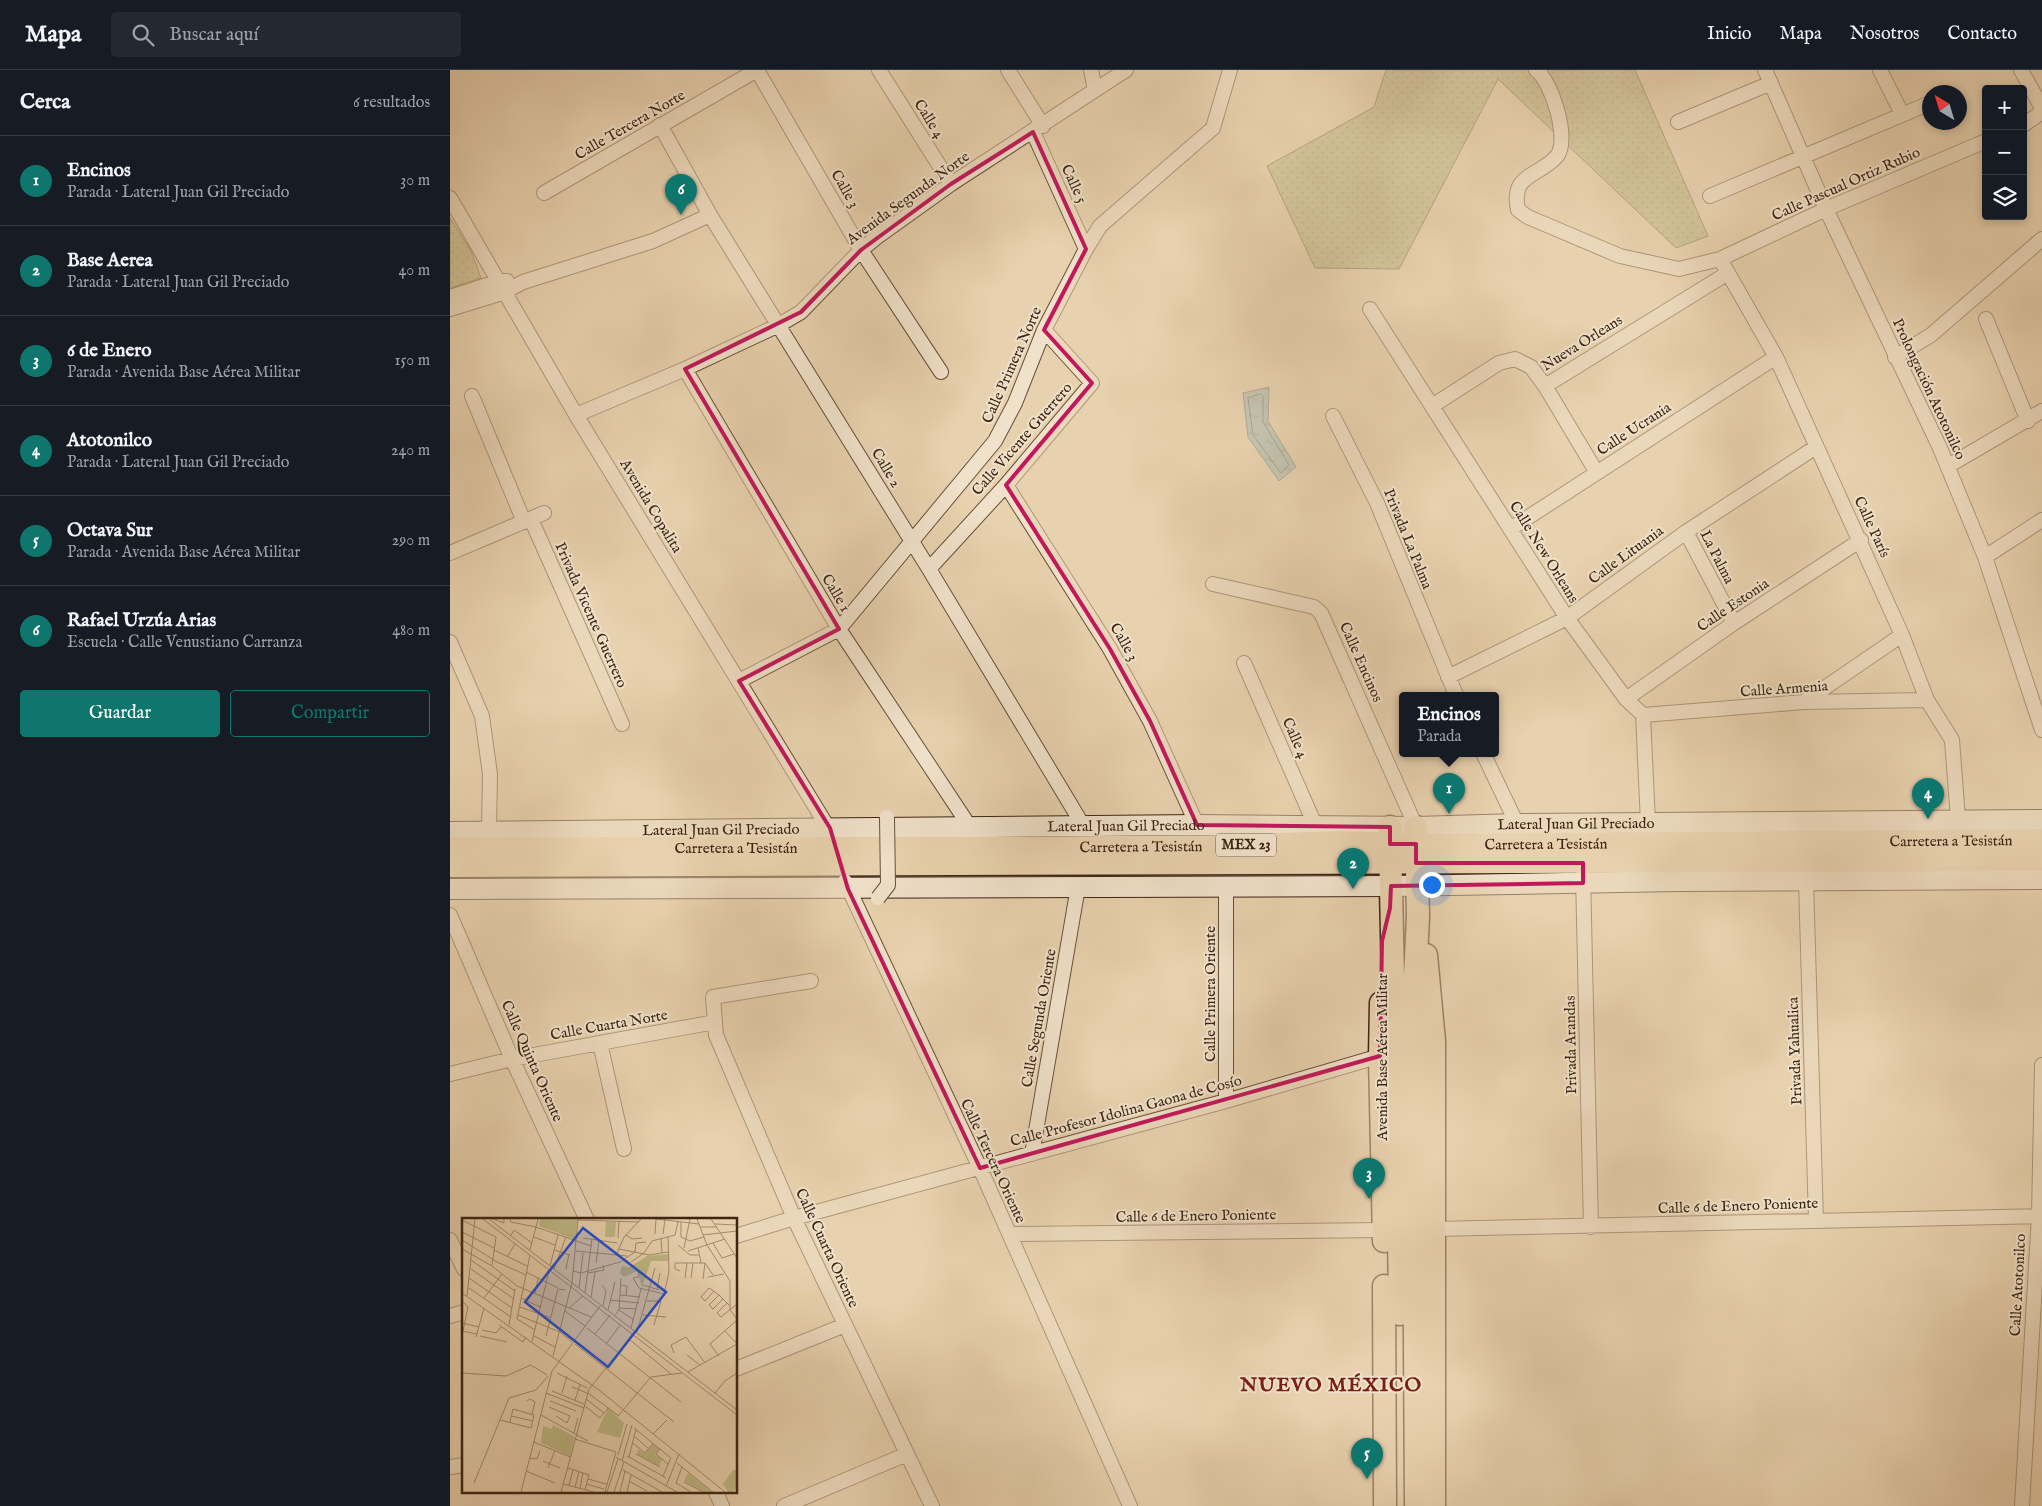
<!DOCTYPE html>
<html lang="es">
<meta charset="utf-8">
<style>
body{margin:0;font-family:"IM FELL English",serif;background:#242831;color:#f1f3f6}
.controls{position:absolute;right:15px;top:15px;display:grid;overflow:hidden;border-radius:5px;box-shadow:0 2px 8px #0003}
.controls button{width:45px;height:45px;display:grid;place-items:center;padding:0;border:0;border-bottom:1px solid #363941;background:#171b24;color:#f1f3f6;font:25px sans-serif}
.compass{position:absolute;left:1472px;top:15px;width:45px;height:45px;border-radius:50%;background:#171b24;box-shadow:0 2px 8px #0003;rotate:322deg}
.you{position:absolute;left:981px;top:814px;width:18px;height:18px;margin:-12px;border:4px solid #fff;border-radius:50%;background:#1a73e8;box-shadow:0 0 0 8px #1a73e833}
.badge{display:grid;place-items:center;width:32px;height:32px;border-radius:50%;background:#0f766e;color:#fff;font-size:16px;font-weight:700}
.pin{position:absolute;translate:-50% -41px;filter:drop-shadow(0 1px 2px #0008)}
.pin::after{content:'';position:absolute;top:26px;width:18px;height:15px;background:inherit;clip-path:polygon(0 0,100% 0,50% 100%)}
.popup{position:absolute;left:949px;top:622px;width:100px;height:65px;box-sizing:border-box;display:grid;place-content:center;border-radius:5px;background:#171b24;filter:drop-shadow(0 1px 4px #0005);font-size:16px;white-space:nowrap;color:#9ea1a6}
.popup b{font-size:19px;color:#f1f3f6}
.popup::after{content:'';position:absolute;left:50%;top:100%;margin-left:-10px;border:10px solid transparent;border-top-color:#171b24}
.list{margin:0;padding:0;list-style:none}
h2{display:flex;justify-content:space-between;align-items:center;height:65px;margin:0;padding:0 20px;font-size:21px}
h2 small{font-size:16px;font-weight:400;color:#9ea1a6}
.list li{display:grid;grid-template-columns:32px 1fr auto;gap:15px;align-items:center;box-sizing:border-box;height:90px;padding:0 20px;border-top:1px solid #363941}
.list b{display:block;font-size:19px;white-space:nowrap}
.list p{margin:0;font-size:16px;white-space:nowrap;color:#9ea1a6}
.list em{font-size:16px;font-style:normal;color:#9ea1a6}
.actions{display:flex;gap:10px;padding:15px 20px}
.actions a{flex:1;padding:11px 0;border:1px solid #0f766e;border-radius:5px;text-align:center;font-size:18px;color:#0f766e}
.actions .main{background:#0f766e;color:#fff}
.icon{flex:none;width:28px;height:28px;fill:none;stroke:currentColor;stroke-width:2;stroke-linecap:round;stroke-linejoin:round}
.map{position:relative;flex:none;width:1592px;height:1436px;overflow:hidden}
header{display:flex;align-items:center;gap:30px;box-sizing:border-box;height:70px;padding:0 25px;background:#171b24;border-bottom:1px solid #363941}
header strong{font-size:24px}
nav{display:flex;gap:28px;margin-inline-start:auto;font-size:18px}
.search{width:350px;height:45px;background:#242831;display:flex;align-items:center;gap:12px;box-sizing:border-box;padding:0 18px;border-radius:5px;color:#9ea1a6;font-size:19px}
main{display:flex}
aside{flex:1;background:#171b24}
.map>svg:first-child{display:block}
</style>
<header>
<strong>Mapa</strong>
<div class="search"><svg class="icon" aria-label="search" viewBox="0 0 24 24"><circle cx="10" cy="10" r="6"/><path d="M15 15l6 6"/></svg>Buscar aquí</div>
<nav><a>Inicio</a><a>Mapa</a><a>Nosotros</a><a>Contacto</a></nav>
</header>
<main>
<aside>
<h2>Cerca<small>6 resultados</small></h2>
<ul class="list">
<li><span class="badge">1</span><div><b>Encinos</b><p>Parada · Lateral Juan Gil Preciado</p></div><em>30 m</em></li>
<li><span class="badge">2</span><div><b>Base Aerea</b><p>Parada · Lateral Juan Gil Preciado</p></div><em>40 m</em></li>
<li><span class="badge">3</span><div><b>6 de Enero</b><p>Parada · Avenida Base Aérea Militar</p></div><em>150 m</em></li>
<li><span class="badge">4</span><div><b>Atotonilco</b><p>Parada · Lateral Juan Gil Preciado</p></div><em>240 m</em></li>
<li><span class="badge">5</span><div><b>Octava Sur</b><p>Parada · Avenida Base Aérea Militar</p></div><em>290 m</em></li>
<li><span class="badge">6</span><div><b>Rafael Urzúa Arias</b><p>Escuela · Calle Venustiano Carranza</p></div><em>480 m</em></li>
</ul>
<div class="actions"><a class="main">Guardar</a><a>Compartir</a></div>
</aside>
<div class="map">
<svg width="1592" height="1436" viewBox="0 0 1592 1436">
<defs>
<pattern id="grass-dots" width="8" height="8" patternUnits="userSpaceOnUse" patternTransform="scale(1.25)"><rect width="8" height="8" fill="#beb985"/><path d="M2 2h.1M6 6h.1" fill="none" stroke="#9c966c" stroke-width="1.8" stroke-linecap="round"/></pattern>
<pattern id="water-ripples" width="26" height="14" patternUnits="userSpaceOnUse" patternTransform="scale(1.25)"><rect width="26" height="14" fill="#9bb5b5"/><path d="M2 4q2-2 4 0t4 0M15 11q2-2 4 0t4 0" fill="none" stroke="#809392"/></pattern>
</defs>
<rect width="100%" height="100%" fill="#e8d1ae"/>
<filter id="stains"><feTurbulence type="fractalNoise" baseFrequency=".004" numOctaves="4"/><feColorMatrix values="0 0 0 0 .2 0 0 0 0 .09 0 0 0 0 .02 0 0 0 .5 -.17"/></filter>
<radialGradient id="worn" r=".72"><stop offset=".6" stop-color="#630" stop-opacity="0"/><stop offset="1" stop-color="#630" stop-opacity=".3"/></radialGradient>
<path fill="url(#grass-dots)" stroke="#7d6f4c" d="M 936,0 L 1185,0 L 1258,166 L 1226,178 L 1048,9 L 949,199 L 865,198 L 817,96 L 924,37 Z
M 0,148 L 21,181 L 31,208 L 0,218 Z"/>
<path fill="url(#water-ripples)" stroke="#757b74" d="M 819,317 L 818,351 L 846,397 L 829,411 L 798,367 L 793,323 Z"/>
<g fill="none" stroke-linecap="round" stroke-linejoin="round">
<path stroke="#6c6d64" stroke-width="1" d="M 811,324 L 813,326 L 813,352 L 839,395 L 831,403 L 803,365 L 798,328 Z"/>
<defs>
<path id="street" d="M 307,0 L 411,180 L 491,302
M 429,0 L 501,114
M 558,0 L 593,56
M 641,0 L 645,20
M 1086,0 C 1102,11 1120,70 1107,86 C 1089,107 1060,103 1068,140 L 1078,147 L 1170,186 L 1229,199 L 1270,189 L 1376,139 L 1536,71
M 1315,0 L 1376,139 L 1490,378 L 1535,487 L 1592,660
M 1430,0 L 1452,44
M 1571,0 L 1592,38
M 1228,52 L 1321,13
M 210,55 L 260,145 L 479,499 L 634,757
M 1573,55 L 1588,45 L 1592,39
M 583,62 L 636,179
M 94,123 L 307,0
M 1260,126 L 1480,33
M 0,128 L 126,345 L 382,764
M 1270,189 L 1326,287 L 1452,565 L 1477,630 L 1502,670 L 1508,749
M 0,227 L 49,211 L 57,211
M 0,239 L 55,222 L 73,212 L 203,171 L 260,145
M 920,239 L 1117,548 L 1176,629 L 1193,645 L 1198,753
M 1536,249 L 1578,351
M 1445,287 L 1481,265 L 1592,169
M 235,299 L 389,559 L 520,757
M 1095,316 L 1278,203
M 22,326 L 74,452
M 982,336 L 1049,293 L 1065,289 L 1081,297 L 1095,316 L 1147,403
M 126,345 L 235,299 L 329,255 L 351,242 L 411,180 L 427,167 L 501,114 L 676,0
M 883,346 L 927,433 L 1006,625
M 1498,396 L 1592,341
M 556,415 L 660,579 L 700,651 L 747,755
M 81,449 L 172,654
M 1060,459 L 1326,287
M 1236,462 L 1284,553
M 0,483 L 94,443
M 1535,487 L 1592,450
M 479,499 L 556,415 L 642,313 L 594,260
M 763,514 L 864,537 L 871,543 L 966,757
M 0,572 L 32,646 L 40,704 L 39,761
M 794,593 L 866,757
M 998,607 L 1117,548 L 1236,462 L 1366,377
M 289,611 L 389,559 L 545,371 L 565,333 L 594,260 L 636,179 L 650,156 L 763,58 L 780,0
M 1176,629 L 1284,553 L 1411,470
M 1354,632 L 1452,565
M 1193,645 L 1354,632 L 1477,630
M 1033,683 L 1067,754
M 1133,805 L 1141,1157
M 395,811 L 530,1098 L 680,1436
M 1356,811 L 1366,1150
M 0,845 L 62,989 L 137,1150
M 361,911 L 263,927 L 266,965 L 344,1148 L 482,1436
M 150,973 L 174,1079
M 0,1004 L 62,989 L 265,952
M 776,1031 L 776,816
M 582,1084 L 628,817
M 985,1159 L 1592,1146
M 559,1164 L 934,1160
M 286,1166 L 344,1148 L 776,1031 L 930,986
M 0,1170 L 14,1199
M 0,1246 L 14,1242
M 286,1299 L 395,1255
M 0,1397 L 14,1395
M 266,1422 L 272,1436
M 334,1436 L 457,1384
M 1572,1436 L 1589,1145 L 1592,995"/>
<g id="secondary">
<path id="s1" d="M 0,762 L 747,755 L 966,757 L 1067,754 L 1592,750"/>
<path d="M 0,819 L 941,816 L 1227,811 L 1592,809"/>
</g>
<g id="primary">
<path d="M 940,757 C 942,919 949,1081 950,1244"/>
<path id="s2" d="M 0,778 L 528,778 L 766,776 L 889,772 L 979,775 L 1592,770"/>
<path d="M 0,796 L 1592,790"/>
<path d="M 976,885 L 984,971 L 984,1436"/>
<path d="M 931,933 L 930,986 L 934,1171"/>
<path d="M 934,1216 L 935,1436"/>
<path d="M 966,1436 L 963,947 L 968,847 L 966,757"/>
</g>
</defs>
<use href="#street" stroke="#67503a" stroke-width="16"/>
<use href="#secondary" stroke="#3c2513" stroke-width="22"/>
<use href="#primary" stroke="#3c2513" stroke-width="25"/>
<use href="#street" stroke="#f0e1ca" stroke-width="14"/>
<use href="#secondary" stroke="#f0e1ca" stroke-width="20"/>
<use href="#primary" stroke="#e8d1ae" stroke-width="22"/>
<defs>
<path id="street-bridge" d="M 428,828 L 438,815 L 437,747"/>
</defs>
<use href="#street-bridge" stroke="#67503a" stroke-width="16" stroke-linecap="butt"/>
<use href="#street-bridge" stroke="#f0e1ca" stroke-width="14"/>
</g>
<path d="M0 0H1592V1436H0ZM 583,62 L 636,179 L 594,260 L 642,313 L 556,415 L 660,579 L 700,651 L 747,755 L 940,757 L 940,774 L 966,774 L 966,793 L 1133,793 L 1133,813 L 941,816 L 940,838 L 932,871 L 930,986 L 530,1098 L 398,819 L 380,758 L 289,611 L 389,559 L 235,299 L 351,242 L 411,180 L 501,114 Z" fill="#e8d1ae" fill-opacity=".55" fill-rule="evenodd"/>
<path fill="none" stroke="#c2185b" stroke-width="4" stroke-linejoin="round" d="M 583,62 L 636,179 L 594,260 L 642,313 L 556,415 L 660,579 L 700,651 L 747,755 L 940,757 L 940,774 L 966,774 L 966,793 L 1133,793 L 1133,813 L 941,816 L 940,838 L 932,871 L 930,986 L 530,1098 L 398,819 L 380,758 L 289,611 L 389,559 L 235,299 L 351,242 L 411,180 L 501,114 Z"/>
<g text-anchor="middle" dominant-baseline="central" stroke-width="4" stroke-linejoin="round" paint-order="stroke">
<rect fill="#f0e1ca" stroke="#725d4a" stroke-width="1" x="766" y="763.5" width="60" height="23" rx="4"/>
<g font-size="14" font-weight="bold" fill="#3c2513">
<text x="796" y="775">MEX 23</text>
</g>
<g font-size="15" fill="#3c2513" stroke="#f0e1ca">
<text transform="translate(479 49) rotate(58)">Calle 4</text>
<text transform="translate(180 55) rotate(-30)">Calle Tercera Norte</text>
<text transform="translate(624 114) rotate(65)">Calle 5</text>
<text transform="translate(1396 114) rotate(-24)">Calle Pascual Ortiz Rubio</text>
<text transform="translate(395 119) rotate(60)">Calle 3</text>
<text transform="translate(458 128) rotate(-36)">Avenida Segunda Norte</text>
<text transform="translate(1132 273) rotate(-32)">Nueva Orleans</text>
<text transform="translate(562 295) rotate(-66)">Calle Primera Norte</text>
<text transform="translate(1479 319) rotate(65)">Prolongación Atotonilco</text>
<text transform="translate(1184 359) rotate(-33)">Calle Ucrania</text>
<text transform="translate(572 369) rotate(-49)">Calle Vicente Guerrero</text>
<text transform="translate(436 398) rotate(59)">Calle 2</text>
<text transform="translate(201 436) rotate(59)">Avenida Copalita</text>
<text transform="translate(1422 457) rotate(65)">Calle París</text>
<text transform="translate(958 469) rotate(68)">Privada La Palma</text>
<text transform="translate(1094 482) rotate(58)">Calle New Orleans</text>
<text transform="translate(1176 485) rotate(-36)">Calle Lituania</text>
<text transform="translate(1267 487) rotate(63)">La Palma</text>
<text transform="translate(386 523) rotate(59)">Calle 1</text>
<text transform="translate(1283 535) rotate(-34)">Calle Estonia</text>
<text transform="translate(141 545) rotate(66)">Privada Vicente Guerrero</text>
<text transform="translate(674 572) rotate(60)">Calle 3</text>
<text transform="translate(911 592) rotate(66)">Calle Encinos</text>
<text transform="translate(1334 619) rotate(-4)">Calle Armenia</text>
<text transform="translate(845 668) rotate(66)">Calle 4</text>
<text stroke="none"><textPath href="#s1" startOffset="1126">Lateral Juan Gil Preciado</textPath></text>
<text stroke="none"><textPath href="#s1" startOffset="676">Lateral Juan Gil Preciado</textPath></text>
<text stroke="none"><textPath href="#s1" startOffset="271">Lateral Juan Gil Preciado</textPath></text>
<text stroke="none"><textPath href="#s2" startOffset="1501">Carretera a Tesistán</textPath></text>
<text stroke="none"><textPath href="#s2" startOffset="1096">Carretera a Tesistán</textPath></text>
<text stroke="none"><textPath href="#s2" startOffset="691">Carretera a Tesistán</textPath></text>
<text stroke="none"><textPath href="#s2" startOffset="286">Carretera a Tesistán</textPath></text>
<text transform="translate(760 924) rotate(-90)">Calle Primera Oriente</text>
<text transform="translate(589 948) rotate(-80)">Calle Segunda Oriente</text>
<text transform="translate(159 955) rotate(-10)">Calle Cuarta Norte</text>
<text transform="translate(1121 975) rotate(-91)">Privada Arandas</text>
<text transform="translate(1345 981) rotate(-92)">Privada Yahualica</text>
<text transform="translate(932 987) rotate(-90)">Avenida Base Aérea Militar</text>
<text transform="translate(82 991) rotate(66)">Calle Quinta Oriente</text>
<text transform="translate(676 1041) rotate(-15)">Calle Profesor Idolina Gaona de Cosío</text>
<text transform="translate(543 1091) rotate(65)">Calle Tercera Oriente</text>
<text transform="translate(1288 1136) rotate(-2)">Calle 6 de Enero Poniente</text>
<text transform="translate(746 1146) rotate(-1)">Calle 6 de Enero Poniente</text>
<text transform="translate(377 1178) rotate(65)">Calle Cuarta Oriente</text>
<text transform="translate(1568 1215) rotate(-87)">Calle Atotonilco</text>
</g>
<g font-size="20" font-weight="bold" letter-spacing="1" fill="#7a1f14" stroke="#f0e1ca">
<text x="881" y="1315">NUEVO MÉXICO</text>
</g>
</g>
<g transform="translate(12 1148)">
<rect width="275" height="275" fill="#e8d1ae"/>
<path d="M 78,1 L 115,1 L 114,22 L 77,8 ZM 144,4 L 154,4 L 153,19 L 143,19 ZM 207,36 L 206,43 L 189,43 L 180,69 L 175,53 L 162,59 L 158,55 L 160,48 L 168,49 L 185,38 ZM 146,190 L 162,205 L 158,220 L 135,214 ZM 191,226 L 198,231 L 193,236 L 200,242 L 197,248 L 175,236 L 176,231 L 183,236 ZM 226,255 L 250,274 L 242,274 L 222,263 Z" fill="#beb985"/>
<path d="M 91,207 L 113,219 L 108,238 L 79,225 L 81,208 L 90,211 ZM 271,252 L 275,252 L 275,269 L 271,274 L 266,274 L 261,266 Z" fill="#beb985"/>
<path fill="none" stroke="#a38c70" stroke-width="1" d="M 21,1 L 275,197M 27,1 L 275,192M 31,1 L 42,5 L 42,1M 48,1 L 49,4 L 74,9 L 129,28M 194,1 L 237,6M 235,1 L 245,27 L 268,63 L 268,92 L 275,101M 249,1 L 275,40M 0,2 L 34,19 L 30,47M 116,2 L 177,4M 219,4 L 219,19 L 228,23 L 242,19M 253,6 L 275,7M 238,9 L 255,9M 0,14 L 32,30M 193,16 L 194,1M 201,16 L 203,1M 49,17 L 52,12 L 70,25M 164,17 L 170,21 L 180,20M 241,17 L 275,13M 72,19 L 93,27M 121,20 L 155,25M 156,20 L 157,3M 199,20 L 200,35M 0,22 L 35,44 L 64,57M 251,25 L 260,40 L 272,36M 216,27 L 228,37 L 237,37M 222,30 L 228,1M 236,30 L 239,45M 0,31 L 30,48 L 55,68 L 129,99M 157,31 L 187,37 L 206,34M 32,32 L 65,48M 68,32 L 76,1M 92,32 L 108,37M 114,33 L 165,38M 226,33 L 263,21M 68,37 L 55,101 L 73,112M 154,37 L 162,19 L 179,1M 45,39 L 53,26M 9,42 L 53,73M 169,44 L 182,35 L 190,23 L 213,17 L 216,4M 134,45 L 137,22M 88,48 L 96,17M 9,51 L 52,81M 92,51 L 104,19M 104,51 L 107,36M 111,53 L 119,55 L 158,44 L 173,34 L 174,25 L 184,24M 177,53 L 176,59 L 171,60 L 177,70 L 202,76 L 207,54 L 206,19M 218,53 L 213,51 L 213,45 L 243,45 L 251,57M 64,54 L 96,70M 126,55 L 142,52 L 141,47M 246,59 L 262,56M 7,60 L 50,90M 223,60 L 225,45M 229,60 L 231,45M 241,61 L 243,45M 140,67 L 144,73 L 141,88M 159,67 L 165,68 L 164,77M 181,67 L 197,72M 7,70 L 49,99M 117,70 L 121,35M 195,71 L 198,55M 252,73 L 243,83 L 239,79 L 247,70 L 257,77 L 268,88M 0,75 L 137,172 L 263,274M 73,75 L 76,60M 123,75 L 130,21M 158,77 L 178,79M 257,77 L 247,87 L 251,91 L 261,81M 5,78 L 13,1M 129,79 L 133,54M 22,80 L 40,56M 59,80 L 78,89M 148,82 L 177,85M 0,83 L 6,89 L 1,113M 185,83 L 199,83 L 192,107M 265,85 L 255,95 L 259,99 L 275,86M 58,89 L 89,100M 107,90 L 121,78M 157,90 L 175,91M 146,92 L 153,64M 157,92 L 172,102M 103,93 L 123,108M 56,97 L 98,114 L 110,124M 153,97 L 157,92 L 159,60M 181,97 L 204,99M 0,105 L 17,109M 37,107 L 61,124 L 64,119M 47,107 L 53,71M 125,110 L 219,184M 169,110 L 179,71M 20,112 L 34,115 L 39,109M 0,113 L 15,116M 263,113 L 275,126M 175,114 L 193,50M 133,116 L 148,97M 18,118 L 45,124M 72,118 L 93,129M 84,118 L 96,71 L 103,72M 14,119 L 22,90M 167,121 L 209,156M 70,123 L 87,53M 145,125 L 158,107M 113,126 L 212,204M 212,135 L 209,127 L 224,119 L 243,145M 225,137 L 238,147M 91,138 L 110,65 L 116,1M 257,138 L 248,126 L 275,102M 226,154 L 275,126M 0,155 L 44,158 L 69,147 L 85,157M 95,155 L 125,170M 110,169 L 125,175M 90,173 L 122,186M 84,175 L 122,190M 100,175 L 105,158M 126,175 L 157,198M 253,175 L 263,163 L 275,155M 124,181 L 142,195M 113,182 L 118,167M 65,183 L 68,181 L 73,184 L 70,196M 88,183 L 114,193M 123,188 L 138,200 L 146,190M 87,189 L 108,198 L 105,205 L 94,198M 79,197 L 126,223M 49,198 L 71,203M 156,198 L 189,159 L 220,155M 38,202 L 69,210 L 72,197 L 51,191 L 48,204M 172,210 L 209,240 L 201,258M 112,215 L 116,200M 191,216 L 205,202M 172,218 L 187,231M 113,221 L 154,234 L 143,274M 72,224 L 108,239M 171,225 L 183,235 L 191,225M 198,231 L 194,236 L 206,246M 174,236 L 198,249M 156,237 L 165,206M 165,238 L 204,260M 154,239 L 215,274M 167,239 L 174,211M 68,240 L 75,241 L 78,233M 81,243 L 98,250M 160,243 L 170,207M 215,245 L 251,274M 220,249 L 214,265 L 229,274M 86,250 L 93,232M 106,250 L 127,257 L 123,272M 161,252 L 200,274M 64,253 L 93,265M 126,261 L 144,266M 167,263 L 185,273M 222,264 L 241,274M 12,265 L 47,180 L 74,172 L 86,158M 101,266 L 132,274M 124,266 L 142,271M 107,267 L 111,252M 204,268 L 217,236M 113,269 L 117,254M 118,270 L 121,255M 59,274 L 90,153 L 138,88M 99,274 L 127,171 L 171,117M 145,274 L 156,241M 152,274 L 162,244M 158,274 L 163,253M 165,274 L 169,257"/>
<path fill="#1d4ed8" fill-opacity="0.15" stroke="#1d4ed8" stroke-width="2.5" d="M 121,10 L 204,74 L 146,149 L 63,84 Z"/>
<rect width="275" height="275" fill="none" stroke="#3c2513" stroke-width="2.5"/>
</g>
<rect width="100%" height="100%" filter="url(#stains)"/>
<rect width="100%" height="100%" fill="url(#worn)"/>
</svg>
<div class="controls">
<button>+</button>
<button>−</button>
<button><svg class="icon" aria-label="layers" viewBox="0 0 24 24"><path d="M12 4l9 5-9 5-9-5zM3 14l9 5 9-5"/></svg></button>
</div>
<svg class="compass" viewBox="-18 -18 36 36"><path d="M0-13l5 13h-10z" fill="#e53935"/><path d="M0 13l5-13h-10z" fill="#9ea1a6"/></svg>
<div class="you"></div>
<div class="pin badge" style="left:999px;top:744px">1</div>
<div class="popup"><b>Encinos</b>Parada</div>
<div class="pin badge" style="left:903px;top:819px">2</div>
<div class="pin badge" style="left:919px;top:1129px">3</div>
<div class="pin badge" style="left:1478px;top:749px">4</div>
<div class="pin badge" style="left:917px;top:1409px">5</div>
<div class="pin badge" style="left:231px;top:145px">6</div>
</div>
</main>
